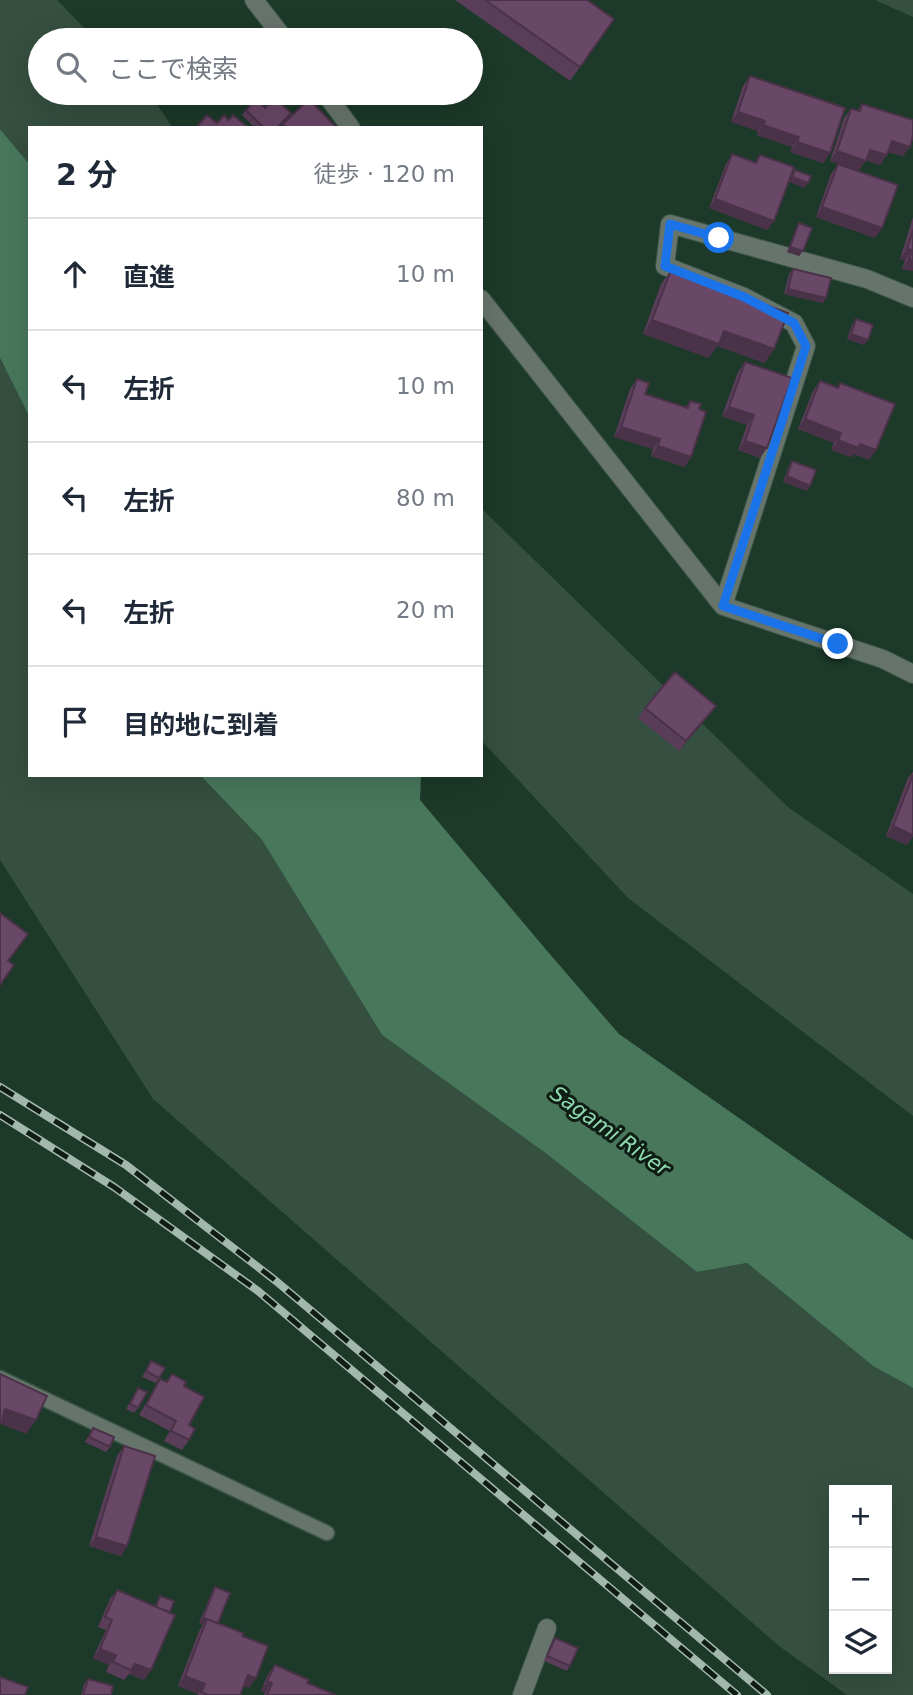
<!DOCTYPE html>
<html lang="ja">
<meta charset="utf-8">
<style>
body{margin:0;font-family:"DejaVu Sans","Noto Sans JP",sans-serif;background:#f6f6f7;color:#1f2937}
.controls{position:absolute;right:21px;bottom:21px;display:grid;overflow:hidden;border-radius:0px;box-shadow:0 7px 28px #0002}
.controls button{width:63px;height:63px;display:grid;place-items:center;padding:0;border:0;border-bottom:2px solid #e0e1e3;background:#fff;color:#1f2937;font:35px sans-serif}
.stop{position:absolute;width:21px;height:21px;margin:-16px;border:5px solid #1a73e8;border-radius:50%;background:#fff}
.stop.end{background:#1a73e8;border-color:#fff;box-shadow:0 2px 7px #0008}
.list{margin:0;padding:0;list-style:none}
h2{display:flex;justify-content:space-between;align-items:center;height:91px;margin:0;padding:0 28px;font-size:30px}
h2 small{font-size:23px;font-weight:400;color:#747a83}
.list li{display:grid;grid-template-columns:46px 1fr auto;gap:21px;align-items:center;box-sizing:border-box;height:112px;padding:0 28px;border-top:2px solid #e0e1e3}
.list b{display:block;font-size:26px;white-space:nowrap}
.list em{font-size:23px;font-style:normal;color:#747a83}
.icon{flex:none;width:38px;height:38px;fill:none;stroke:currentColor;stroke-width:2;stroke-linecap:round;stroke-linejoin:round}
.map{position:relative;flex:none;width:913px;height:1695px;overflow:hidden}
.search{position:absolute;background:#fff;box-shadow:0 7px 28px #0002;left:28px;top:28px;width:455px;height:77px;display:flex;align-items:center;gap:18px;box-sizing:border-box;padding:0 24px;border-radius:38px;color:#747a83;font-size:26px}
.panel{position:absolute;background:#fff;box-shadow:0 7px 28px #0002;left:28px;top:126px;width:455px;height:651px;border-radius:0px}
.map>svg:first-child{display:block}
</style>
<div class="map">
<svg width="913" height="1695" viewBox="0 0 913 1695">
<rect width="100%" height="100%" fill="#1c3929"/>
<path fill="#354f40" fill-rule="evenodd" d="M 0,0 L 57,0 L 96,40 L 40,40 L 40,93 L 147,93 L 154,100 L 173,128 L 30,128 L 30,165 L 0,129 Z
M 875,0 L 913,0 L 913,17 Z
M 0,358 L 30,418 L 30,775 L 200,775 L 262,840 L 382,1035 L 548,1155 L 697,1272 L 747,1263 L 873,1366 L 913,1388 L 913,1695 L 847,1695 L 779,1646 L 153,1099 L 0,860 ZM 834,1490 L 887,1490 L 887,1669 L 834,1669 Z
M 481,508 L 788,807 L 913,894 L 913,1116 L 628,898 L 481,740 Z"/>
<path fill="#48775c" d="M 0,129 L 30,165 L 30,418 L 0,358 Z
M 200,775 L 421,775 L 420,800 L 548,952 L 619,1034 L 913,1240 L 913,1388 L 873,1366 L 747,1263 L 697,1272 L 548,1155 L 382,1035 L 262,840 Z"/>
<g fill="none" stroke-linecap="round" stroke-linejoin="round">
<defs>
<path id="lane" d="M 0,1378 L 327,1533"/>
<path id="street" d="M 254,0 L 285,40
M 325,93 L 351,128
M 481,299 L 723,606 L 883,659 L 913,674
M 723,606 L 806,346 L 794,323 L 744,297 L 665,266 L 670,224 L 867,279 L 913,298
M 522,1695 L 547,1628"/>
</defs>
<use href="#lane" stroke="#395445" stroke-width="17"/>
<use href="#street" stroke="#395445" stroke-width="20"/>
<use href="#lane" stroke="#67746c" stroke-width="14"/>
<use href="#street" stroke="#67746c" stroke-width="18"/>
<defs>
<path id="rail" d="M 0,1087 L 126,1165 L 276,1281 L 767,1695
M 0,1115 L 114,1187 L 258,1291 L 737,1695"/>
</defs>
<use href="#rail" stroke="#a3b8ac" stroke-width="8"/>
<use href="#rail" stroke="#101d15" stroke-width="5" stroke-dasharray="16" stroke-linecap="butt"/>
</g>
<path fill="#5a3d59" d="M 455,0 L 587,0 L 614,19 L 570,81 Z
M 750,76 L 830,153 L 823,163 L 790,152 L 792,147 L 757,135 L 758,131 L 731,122 L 743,86 Z
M 862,104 L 903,156 L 888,152 L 880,165 L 866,160 L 859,170 L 830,161 L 844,118 L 851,109 L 857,111 Z
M 246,110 L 291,113 L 278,128 L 255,128 L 242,115 Z
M 732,154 L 754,163 L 760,155 L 767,230 L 709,208 L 726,164 Z
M 838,164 L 875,238 L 816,217 L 831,174 Z
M 913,217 L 913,271 L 902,269 L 905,260 L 900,259 Z
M 799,223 L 803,251 L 799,256 L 787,252 L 796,228 Z
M 793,269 L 826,298 L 823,303 L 784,294 L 789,274 Z
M 671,270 L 765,363 L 717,346 L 709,358 L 643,334 L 661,284 Z
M 856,319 L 864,345 L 847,339 L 852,325 Z
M 745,362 L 760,458 L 738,450 L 747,425 L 722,416 L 738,372 Z
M 637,379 L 645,394 L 685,408 L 690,401 L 699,409 L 685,467 L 651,456 L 653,449 L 614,437 L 630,389 Z
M 820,381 L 837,388 L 840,383 L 876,450 L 869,460 L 854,454 L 851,457 L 831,450 L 834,443 L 798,429 L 813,391 Z
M 792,461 L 807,491 L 783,482 L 789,466 Z
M 716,706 L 679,751 L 638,718 L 645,708 Z
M 913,772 L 913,836 L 907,845 L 886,836 L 908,778 Z
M 151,1361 L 159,1378 L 156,1383 L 142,1377 Z
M 172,1374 L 184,1386 L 189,1425 L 189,1440 L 182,1450 L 164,1441 L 170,1431 L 139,1415 L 160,1379 L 166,1382 Z
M 138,1388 L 138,1408 L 134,1413 L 126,1409 Z
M 93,1428 L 110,1447 L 106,1452 L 85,1442 Z
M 124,1446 L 127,1546 L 121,1556 L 89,1546 L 117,1456 Z
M 215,1587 L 218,1623 L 242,1636 L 249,1688 L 244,1686 L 240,1695 L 198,1695 L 198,1694 L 178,1686 L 200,1629 L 203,1625 L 199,1623 L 212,1592 Z
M 117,1590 L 155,1606 L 160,1596 L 151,1670 L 144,1680 L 129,1674 L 124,1680 L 106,1672 L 109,1665 L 93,1658 L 106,1630 L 98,1627 L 110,1599 Z
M 555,1638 L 570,1666 L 567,1671 L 544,1661 L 551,1643 Z
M 275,1665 L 307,1683 L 336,1695 L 264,1695 L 265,1692 L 261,1691 L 268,1674 Z
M 88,1679 L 111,1695 L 81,1695 L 84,1684 Z"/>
<path fill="#4a3248" d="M 738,112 L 765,121 L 758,131 L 731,122 Z
M 763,125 L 799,137 L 792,147 L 757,135 Z
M 892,141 L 910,147 L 903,156 L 885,151 Z
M 797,142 L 830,153 L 823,163 L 790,152 Z
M 870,150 L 887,155 L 880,165 L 863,159 Z
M 837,151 L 866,161 L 859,170 L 830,161 Z
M 792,177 L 808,183 L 804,188 L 789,182 Z
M 715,199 L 774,221 L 767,230 L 709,208 Z
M 822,207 L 882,228 L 875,238 L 816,217 Z
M 790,247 L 803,251 L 799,256 L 787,252 Z
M 907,249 L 912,250 L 905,260 L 900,259 Z
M 909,259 L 913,260 L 913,271 L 902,269 Z
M 788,289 L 826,298 L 823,303 L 784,294 Z
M 652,320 L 724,331 L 774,349 L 765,363 L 717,346 L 709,358 L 643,334 Z
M 851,334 L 868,340 L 864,345 L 847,339 Z
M 729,407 L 754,415 L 747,425 L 722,416 Z
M 805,419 L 841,433 L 834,443 L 798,429 Z
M 621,427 L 660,439 L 653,449 L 614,437 Z
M 838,440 L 860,444 L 876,450 L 869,460 L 854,454 L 851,457 L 831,450 Z
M 745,441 L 767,448 L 760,458 L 738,450 Z
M 658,446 L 691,457 L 685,467 L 651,456 Z
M 787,476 L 810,486 L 807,491 L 783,482 Z
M 716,706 L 709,715 L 679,751 L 686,741 Z
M 893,826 L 913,832 L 913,836 L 907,845 L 886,836 Z
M 5,1409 L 36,1420 L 26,1434 L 0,1424 L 0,1417 Z
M 96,1537 L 127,1546 L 121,1556 L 89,1546 Z
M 203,1618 L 207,1620 L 203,1625 L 199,1623 Z
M 100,1649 L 116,1655 L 109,1665 L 93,1658 Z
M 135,1664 L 151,1670 L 144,1680 L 129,1674 Z
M 248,1675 L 256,1678 L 249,1688 L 241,1685 Z
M 185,1676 L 205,1684 L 198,1694 L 178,1686 Z
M 267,1681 L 272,1683 L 265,1692 L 261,1691 Z"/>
<path fill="#694767" stroke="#4a3248" stroke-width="2" d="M 485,0 L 587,0 L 614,19 L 580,67 Z
M 750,76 L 845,108 L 830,153 L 797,142 L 799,137 L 763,125 L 765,121 L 738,112 Z
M 275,98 L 291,113 L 277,128 L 264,128 L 246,110 L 256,99 L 265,108 Z
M 309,99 L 337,128 L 286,128 L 283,124 Z
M 862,104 L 913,120 L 913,136 L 910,147 L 892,141 L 887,155 L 870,150 L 866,161 L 837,151 L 851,109 L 860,111 Z
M 207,115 L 217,123 L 224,115 L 229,120 L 233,115 L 249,128 L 196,128 Z
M 732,154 L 756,163 L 760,155 L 794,167 L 774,221 L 715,199 Z
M 838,164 L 898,185 L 882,228 L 822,207 Z
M 795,170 L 811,176 L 808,183 L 792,177 Z
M 799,223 L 812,228 L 803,251 L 790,247 Z
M 913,230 L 913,260 L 909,259 L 912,250 L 907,249 Z
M 793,269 L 831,278 L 826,298 L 788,289 Z
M 671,270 L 788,313 L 774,349 L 724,331 L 719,344 L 652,320 Z
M 856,319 L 873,325 L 868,340 L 851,334 Z
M 745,362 L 792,378 L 767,448 L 745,441 L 754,415 L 729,407 Z
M 637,379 L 649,383 L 645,394 L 688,408 L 690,401 L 701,404 L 699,409 L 706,412 L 691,457 L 658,446 L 660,439 L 621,427 Z
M 820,381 L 838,388 L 840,383 L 895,404 L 876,450 L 860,444 L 858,448 L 838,440 L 841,433 L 805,419 Z
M 792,461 L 816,470 L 810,486 L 787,476 Z
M 675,672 L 716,706 L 686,741 L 645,708 Z
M 913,775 L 913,835 L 893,826 Z
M 0,913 L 28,934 L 8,961 L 14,965 L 0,985 Z
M 151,1361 L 165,1368 L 159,1378 L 146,1371 Z
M 0,1374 L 47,1396 L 36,1420 L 5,1409 L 2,1422 L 0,1421 Z
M 172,1374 L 186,1382 L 184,1386 L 204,1397 L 189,1425 L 195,1429 L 189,1440 L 171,1431 L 176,1421 L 146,1405 L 160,1379 L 167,1382 Z
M 138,1388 L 147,1392 L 138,1408 L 130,1404 Z
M 93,1428 L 114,1437 L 110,1447 L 89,1437 Z
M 124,1446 L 155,1456 L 127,1546 L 96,1537 Z
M 215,1587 L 230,1593 L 218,1623 L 203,1618 Z
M 117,1590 L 175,1615 L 151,1670 L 135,1664 L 131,1670 L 113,1662 L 116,1655 L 100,1649 L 112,1620 L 105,1617 Z
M 160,1596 L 174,1601 L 170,1612 L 156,1607 Z
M 207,1619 L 243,1633 L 242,1636 L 268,1646 L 256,1678 L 248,1675 L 240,1695 L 208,1695 L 201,1692 L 205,1684 L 185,1676 Z
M 555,1638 L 578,1648 L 570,1666 L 547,1656 Z
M 275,1665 L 309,1680 L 307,1683 L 336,1695 L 267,1695 L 272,1683 L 267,1681 Z
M 0,1677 L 28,1687 L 25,1695 L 0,1695 Z
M 88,1679 L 113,1686 L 111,1695 L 83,1695 Z"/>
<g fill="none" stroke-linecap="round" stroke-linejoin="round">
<path stroke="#1a73e8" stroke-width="9" d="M 719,238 L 670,224 L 665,266 L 744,297 L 794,323 L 806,346 L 723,606 L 838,644"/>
</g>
<g text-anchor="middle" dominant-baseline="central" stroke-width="6" stroke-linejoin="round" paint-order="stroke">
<g font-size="21" font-style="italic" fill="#8edaaf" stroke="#101d15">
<text transform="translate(610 1131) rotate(35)">Sagami River</text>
</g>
</g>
</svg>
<div class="controls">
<button>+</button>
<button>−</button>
<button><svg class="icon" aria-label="layers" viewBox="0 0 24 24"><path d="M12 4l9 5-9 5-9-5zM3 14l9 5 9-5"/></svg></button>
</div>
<div class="stop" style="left:719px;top:238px"></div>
<div class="stop end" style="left:838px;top:644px"></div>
<div class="search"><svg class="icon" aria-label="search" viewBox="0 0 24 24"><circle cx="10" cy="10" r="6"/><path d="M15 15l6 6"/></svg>ここで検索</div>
<section class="panel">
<h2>2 分<small>徒歩 · 120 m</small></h2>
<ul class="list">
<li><svg class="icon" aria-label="ahead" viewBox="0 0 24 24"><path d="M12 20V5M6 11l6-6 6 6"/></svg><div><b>直進</b></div><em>10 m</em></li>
<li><svg class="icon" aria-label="left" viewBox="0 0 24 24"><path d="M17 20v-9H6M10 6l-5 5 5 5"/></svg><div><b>左折</b></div><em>10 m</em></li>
<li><svg class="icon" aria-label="left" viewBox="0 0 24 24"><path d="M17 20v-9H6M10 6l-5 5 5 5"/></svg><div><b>左折</b></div><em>80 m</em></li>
<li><svg class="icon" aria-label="left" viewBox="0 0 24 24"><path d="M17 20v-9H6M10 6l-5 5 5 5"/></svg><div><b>左折</b></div><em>20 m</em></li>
<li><svg class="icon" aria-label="arrive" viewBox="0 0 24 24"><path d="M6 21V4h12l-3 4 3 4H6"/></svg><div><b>目的地に到着</b></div></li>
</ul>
</section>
</div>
